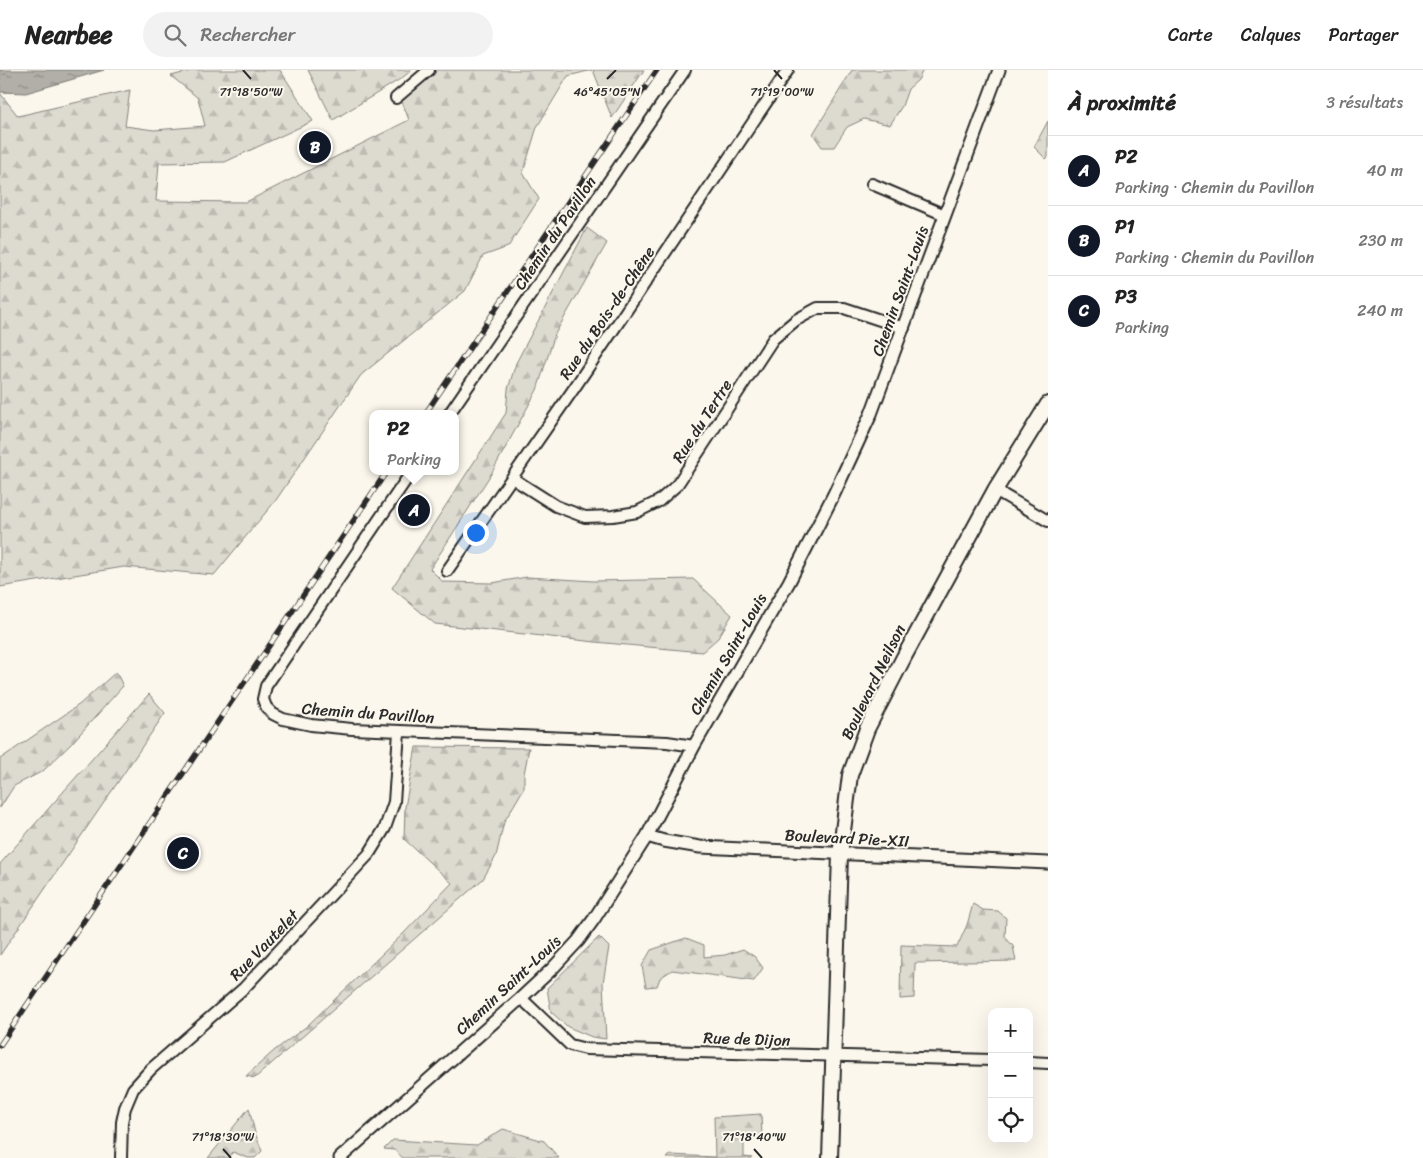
<!DOCTYPE html>
<html lang="fr">
<meta charset="utf-8">
<style>
body{margin:0;font-family:Sriracha,sans-serif;background:#f2f2f2;color:#222}
.controls{position:absolute;right:15px;bottom:15px;display:grid;overflow:hidden;border-radius:10px;box-shadow:0 5px 20px #0002}
.controls button{width:45px;height:45px;display:grid;place-items:center;padding:0;border:0;border-bottom:1px solid #e0e0e0;background:#fff;color:#222;font:25px sans-serif}
.you{position:absolute;left:475px;top:462px;width:18px;height:18px;margin:-12px;border:4px solid #fff;border-radius:50%;background:#1a73e8;box-shadow:0 0 0 8px #1a73e833}
.badge{display:grid;place-items:center;width:32px;height:32px;border-radius:50%;background:#111827;color:#fff;font-size:16px;font-weight:700}
.pin{position:absolute;translate:-50% -50%;border:2px solid #fff;box-shadow:0 1px 5px #0006}
.popup{position:absolute;left:369px;top:340px;width:90px;height:65px;box-sizing:border-box;display:grid;place-content:center;border-radius:10px;background:#fff;filter:drop-shadow(0 1px 4px #0005);font-size:16px;white-space:nowrap;color:#767676}
.popup b{font-size:19px;color:#222}
.popup::after{content:'';position:absolute;left:50%;top:100%;margin-left:-10px;border:10px solid transparent;border-top-color:#fff}
.list{margin:0;padding:0;list-style:none}
h2{display:flex;justify-content:space-between;align-items:center;height:65px;margin:0;padding:0 20px;font-size:21px}
h2 small{font-size:16px;font-weight:400;color:#767676}
.list li{display:grid;grid-template-columns:32px 1fr auto;gap:15px;align-items:center;box-sizing:border-box;height:70px;padding:0 20px;border-top:1px solid #e0e0e0}
.list b{display:block;font-size:19px;white-space:nowrap}
.list p{margin:0;font-size:16px;white-space:nowrap;color:#767676}
.list em{font-size:16px;font-style:normal;color:#767676}
.icon{flex:none;width:28px;height:28px;fill:none;stroke:currentColor;stroke-width:2;stroke-linecap:round;stroke-linejoin:round}
.map{position:relative;flex:none;width:1048px;height:1088px;overflow:hidden}
header{display:flex;align-items:center;gap:30px;box-sizing:border-box;height:70px;padding:0 25px;background:#fff;border-bottom:1px solid #e0e0e0}
header strong{font-size:24px}
nav{display:flex;gap:28px;margin-inline-start:auto;font-size:18px}
.search{width:350px;height:45px;background:#f2f2f2;display:flex;align-items:center;gap:12px;box-sizing:border-box;padding:0 18px;border-radius:28px;color:#767676;font-size:19px}
main{display:flex}
aside{flex:1;background:#fff}
.map>svg:first-child{display:block}
</style>
<header>
<strong>Nearbee</strong>
<div class="search"><svg class="icon" aria-label="search" viewBox="0 0 24 24"><circle cx="10" cy="10" r="6"/><path d="M15 15l6 6"/></svg>Rechercher</div>
<nav><a>Carte</a><a>Calques</a><a>Partager</a></nav>
</header>
<main>
<div class="map">
<svg width="1048" height="1088" viewBox="0 0 1048 1088">
<defs>
<pattern id="forest-firs" width="22" height="20" patternUnits="userSpaceOnUse" patternTransform="scale(1.25)"><rect width="22" height="20" fill="#dddad0"/><path d="M5 1l3.5 6h-7zM16 11l3.5 6h-7z" fill="#bebbb3"/></pattern>
<pattern id="water-ripples" width="26" height="14" patternUnits="userSpaceOnUse" patternTransform="scale(1.25)"><rect width="26" height="14" fill="#b1afa7"/><path d="M2 4q2-2 4 0t4 0M15 11q2-2 4 0t4 0" fill="none" stroke="#908f88"/></pattern>
</defs>
<rect width="100%" height="100%" fill="#fbf7ec"/>
<filter id="ink" filterUnits="userSpaceOnUse"><feTurbulence type="fractalNoise" baseFrequency=".02" numOctaves="2"/><feDisplacementMap in="SourceGraphic" scale="10" xChannelSelector="R" yChannelSelector="G"/><feConvolveMatrix kernelMatrix="1 2 1 2 8 2 1 2 1" color-interpolation-filters="sRGB"/></filter>
<g filter="url(#ink)">
<path fill="url(#forest-firs)" stroke="#84827e" d="M 194,0 L 280,0 L 313,51 L 225,92 L 159,93 L 156,131 L 246,132 L 409,50 L 401,29 L 436,0 L 592,0 L 568,6 L 537,57 L 523,103 L 539,129 L 508,177 L 483,186 L 465,221 L 361,305 L 276,430 L 214,505 L 124,497 L 0,517 L 0,23 L 18,46 L 130,20 L 125,56 L 154,60 L 205,56 L 198,28 L 171,6 Z
M 308,0 L 412,0 L 402,8 L 333,50 Z
M 593,0 L 644,0 L 612,48 Z
M 852,0 L 923,0 L 918,10 L 908,19 L 902,36 L 890,55 L 864,49 L 847,57 L 834,77 L 822,77 L 813,64 Z
M 1048,51 L 1048,87 L 1046,89 L 1034,77 Z
M 587,158 L 607,173 L 555,264 L 537,320 L 491,404 L 430,499 L 443,512 L 492,513 L 527,507 L 594,511 L 693,509 L 732,545 L 718,568 L 702,582 L 595,572 L 435,554 L 392,518 L 506,343 L 508,319 L 516,293 Z
M 116,602 L 123,616 L 70,675 L 43,701 L 14,716 L 0,738 L 0,689 L 80,634 Z
M 149,624 L 165,643 L 0,885 L 0,794 Z
M 416,677 L 529,678 L 524,704 L 524,718 L 504,752 L 496,786 L 483,809 L 255,1008 L 246,1006 L 275,980 L 307,956 L 404,863 L 452,813 L 404,769 L 405,737 Z
M 973,834 L 983,840 L 998,841 L 1006,848 L 1005,867 L 1013,876 L 1016,891 L 915,893 L 914,928 L 900,929 L 901,875 L 957,877 L 967,855 Z
M 599,867 L 609,877 L 603,913 L 606,969 L 592,967 L 568,957 L 551,942 L 547,918 Z
M 686,868 L 704,875 L 704,887 L 725,885 L 743,879 L 755,887 L 763,898 L 754,911 L 672,900 L 660,908 L 657,916 L 646,917 L 642,896 L 651,880 Z
M 249,1038 L 255,1063 L 262,1081 L 255,1088 L 248,1088 L 233,1082 L 228,1088 L 208,1088 Z
M 761,1044 L 762,1067 L 744,1070 L 744,1087 L 752,1088 L 667,1088 L 670,1085 L 715,1087 L 714,1047 Z
M 503,1059 L 544,1071 L 559,1088 L 403,1088 L 394,1080 L 384,1079 L 393,1070 L 477,1075 Z"/>
<path fill="url(#water-ripples)" stroke="#7b7a75" d="M 0,0 L 104,0 L 26,23 L 0,22 Z"/>
<g fill="none" stroke-linecap="round" stroke-linejoin="round">
<defs>
<path id="minor" d="M 396,28 L 429,0
M 872,114 L 945,145
M 449,344 L 685,0
M 412,401 L 266,616 L 263,629 L 266,637 L 273,644 L 283,649 L 311,655 L 352,659 L 667,672 L 694,676
M 512,408 L 556,436 L 585,447 L 613,446 L 637,442 L 659,431 L 677,415 L 773,269 L 796,250 L 818,238 L 844,238 L 904,258
M 995,420 L 1048,451
M 447,501 L 575,317 L 788,0
M 521,928 L 570,975 L 586,979 L 992,990
M 1029,992 L 1048,993
M 121,1088 L 122,1052 L 125,1038 L 133,1019 L 151,999 L 244,918 L 369,784 L 385,758 L 394,732 L 399,662"/>
<path id="tertiary" d="M 647,766 L 664,771 L 700,777 L 1048,793
M 340,1088 L 521,928 L 552,899 L 578,871 L 594,849 L 647,766 L 694,676 L 789,512 L 834,424 L 871,344 L 999,0"/>
<path id="secondary" d="M 830,1088 L 840,785 L 850,705 L 867,659 L 904,587 L 995,420 L 1048,334"/>
</defs>
<use href="#minor" stroke="#2b2b2b" stroke-width="14"/>
<use href="#tertiary" stroke="#2b2b2b" stroke-width="15"/>
<use href="#secondary" stroke="#2b2b2b" stroke-width="18"/>
<use href="#minor" stroke="#fbf7ec" stroke-width="10"/>
<use href="#tertiary" stroke="#fbf7ec" stroke-width="11"/>
<use href="#secondary" stroke="#fbf7ec" stroke-width="14"/>
<defs>
<path id="rail" d="M 425,344 L 657,0
M 0,975 L 387,401"/>
</defs>
<use href="#rail" stroke="#2b2b2b" stroke-width="5.5"/>
<use href="#rail" stroke="#fbf7ec" stroke-width="4" stroke-dasharray="11" stroke-linecap="butt"/>
</g>
</g>
<path fill="none" stroke="#2b2b2b" stroke-width="2" d="M 243,0 L 251,9M 774,0 L 782,9M 607,9 L 616,0M 223,1079 L 231,1088M 754,1079 L 762,1088"/>
<g text-anchor="middle" dominant-baseline="central" stroke-width="4" stroke-linejoin="round" paint-order="stroke">
<g font-size="16" fill="#2b2b2b" stroke="#fbf7ec">
<text transform="translate(555 163) rotate(-56)">Chemin du Pavillon</text>
<text transform="translate(900 221) rotate(-70)">Chemin Saint-Louis</text>
<text transform="translate(607 243) rotate(-56)">Rue du Bois-de-Chêne</text>
<text transform="translate(702 351) rotate(-57)">Rue du Tertre</text>
<text transform="translate(728 584) rotate(-60)">Chemin Saint-Louis</text>
<text transform="translate(873 612) rotate(-64)">Boulevard Neilson</text>
<text transform="translate(368 643) rotate(4)">Chemin du Pavillon</text>
<text transform="translate(847 768) rotate(3)">Boulevard Pie-XII</text>
<text transform="translate(264 875) rotate(-46)">Rue Vautelet</text>
<text transform="translate(508 915) rotate(-43)">Chemin Saint-Louis</text>
<text transform="translate(747 969) rotate(2)">Rue de Dijon</text>
</g>
</g>
<g font-size="12" text-anchor="middle" fill="#2b2b2b" stroke="#fbf7ec" stroke-width="4" stroke-linejoin="round" paint-order="stroke">
<text x="607" y="26">46°45'05"N</text>
<text x="251" y="26">71°18'50"W</text>
<text x="782" y="26">71°19'00"W</text>
<text x="223" y="1071">71°18'30"W</text>
<text x="754" y="1071">71°18'40"W</text>
</g>
</svg>
<div class="controls">
<button>+</button>
<button>−</button>
<button><svg class="icon" aria-label="locate" viewBox="0 0 24 24"><circle cx="12" cy="12" r="6"/><path d="M12 2v4M12 18v4M2 12h4M18 12h4"/></svg></button>
</div>
<div class="you"></div>
<div class="pin badge" style="left:414px;top:440px">A</div>
<div class="popup"><b>P2</b>Parking</div>
<div class="pin badge" style="left:315px;top:77px">B</div>
<div class="pin badge" style="left:183px;top:783px">C</div>
</div>
<aside>
<h2>À proximité<small>3 résultats</small></h2>
<ul class="list">
<li><span class="badge">A</span><div><b>P2</b><p>Parking · Chemin du Pavillon</p></div><em>40 m</em></li>
<li><span class="badge">B</span><div><b>P1</b><p>Parking · Chemin du Pavillon</p></div><em>230 m</em></li>
<li><span class="badge">C</span><div><b>P3</b><p>Parking</p></div><em>240 m</em></li>
</ul>
</aside>
</main>
